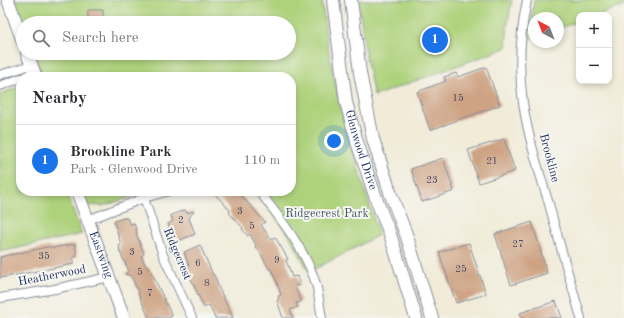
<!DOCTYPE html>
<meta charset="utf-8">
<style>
body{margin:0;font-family:"Old Standard TT",serif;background:#f2f2f3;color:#2b2b33}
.controls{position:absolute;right:12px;top:12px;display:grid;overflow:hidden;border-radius:8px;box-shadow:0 2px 6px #0003}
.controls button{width:36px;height:36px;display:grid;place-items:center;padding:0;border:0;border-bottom:1px solid #e1e1e2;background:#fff;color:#2b2b33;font:20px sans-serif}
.compass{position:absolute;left:528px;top:12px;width:36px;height:36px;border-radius:50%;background:#fff;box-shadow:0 2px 6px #0003;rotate:318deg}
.you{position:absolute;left:334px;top:141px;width:14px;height:14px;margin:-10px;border:3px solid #fff;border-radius:50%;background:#1a73e8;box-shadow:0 0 0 6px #1a73e833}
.badge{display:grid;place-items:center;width:26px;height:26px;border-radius:50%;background:#1a73e8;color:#fff;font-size:13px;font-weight:700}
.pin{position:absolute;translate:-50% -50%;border:2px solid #fff;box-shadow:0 1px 4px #0006}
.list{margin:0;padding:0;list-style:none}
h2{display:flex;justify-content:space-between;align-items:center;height:52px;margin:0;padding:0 16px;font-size:17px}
h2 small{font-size:13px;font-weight:400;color:#7c7c81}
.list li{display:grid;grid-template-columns:26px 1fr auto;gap:12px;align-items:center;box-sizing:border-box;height:72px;padding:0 16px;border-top:1px solid #e1e1e2}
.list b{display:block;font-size:15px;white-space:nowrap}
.list p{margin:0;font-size:13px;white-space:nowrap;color:#7c7c81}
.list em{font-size:13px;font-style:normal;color:#7c7c81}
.icon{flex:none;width:22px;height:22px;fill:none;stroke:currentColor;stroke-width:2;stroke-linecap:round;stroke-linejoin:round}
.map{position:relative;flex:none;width:624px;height:318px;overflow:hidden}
.search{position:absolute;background:#fff;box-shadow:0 2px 6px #0003;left:16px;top:16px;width:280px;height:44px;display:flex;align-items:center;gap:10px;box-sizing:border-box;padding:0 14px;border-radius:22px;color:#7c7c81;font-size:15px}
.panel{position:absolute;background:#fff;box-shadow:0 2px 6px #0003;left:16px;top:72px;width:280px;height:124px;border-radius:16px}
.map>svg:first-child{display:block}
</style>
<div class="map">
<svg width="624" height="318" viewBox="0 0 624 318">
<rect width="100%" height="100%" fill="#f6f6f2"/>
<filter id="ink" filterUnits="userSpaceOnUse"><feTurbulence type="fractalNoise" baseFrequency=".025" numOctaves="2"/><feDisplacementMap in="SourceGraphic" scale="8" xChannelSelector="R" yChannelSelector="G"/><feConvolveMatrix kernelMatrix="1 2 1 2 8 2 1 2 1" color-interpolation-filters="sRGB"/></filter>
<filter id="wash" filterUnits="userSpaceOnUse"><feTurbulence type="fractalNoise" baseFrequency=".012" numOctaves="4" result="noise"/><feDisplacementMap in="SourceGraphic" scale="16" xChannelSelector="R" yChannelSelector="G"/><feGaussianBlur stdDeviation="0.9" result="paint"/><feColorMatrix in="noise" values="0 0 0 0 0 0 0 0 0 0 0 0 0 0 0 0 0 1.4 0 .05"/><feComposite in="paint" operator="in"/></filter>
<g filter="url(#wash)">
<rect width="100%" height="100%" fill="#f1ebd8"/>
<path fill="#aed27b" stroke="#64806c" d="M 10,0 L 322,0 C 329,81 355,157 379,235 L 309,272 L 289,235 L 255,191 L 291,191 L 291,77 L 38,77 L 29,53 L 289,53 L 289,23 L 23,23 L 23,37 Z
M 358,0 L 512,0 L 508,21 L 506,48 L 374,96 L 366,58 Z
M 534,0 L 624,0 L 624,6 L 597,15 L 579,15 L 579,21 L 558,29 L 558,18 L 534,18 L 534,37 L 528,39 Z
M 21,86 L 21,191 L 66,191 L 82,234 L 0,252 L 0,94 Z
M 80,191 L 157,191 L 145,193 L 102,206 L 85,205 Z"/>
<g id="blocks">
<path fill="#cea383" d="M 88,10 L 103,10 L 103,23 L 88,23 Z
M 486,67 L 500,105 L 430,130 L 417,92 L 446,81 L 444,77 L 456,73 L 458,77 Z
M 504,139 L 515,171 L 479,183 L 468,150 Z
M 443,158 L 454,191 L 422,202 L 411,169 Z
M 212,191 L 237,191 L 265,222 L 261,225 L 271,239 L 275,237 L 288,259 L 286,260 L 292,277 L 297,276 L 300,285 L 295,286 L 301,302 L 296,303 L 298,307 L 290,310 L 293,318 L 283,318 L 277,300 L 279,299 L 278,296 L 281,295 L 276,280 L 271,269 L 270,270 L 258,249 L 255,248 L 256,245 L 250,234 L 248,236 L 242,229 L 243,228 L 230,214 L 229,209 Z
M 185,210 L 187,213 L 194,211 L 189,218 L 195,234 L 175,242 L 168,224 L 173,221 L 171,215 Z
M 124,218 L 127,218 L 130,224 L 134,223 L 137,233 L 136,233 L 144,254 L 141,256 L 147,268 L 149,267 L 172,316 L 168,318 L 149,318 L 138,293 L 139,293 L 133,280 L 131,276 L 125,274 L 129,271 L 119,250 L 120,250 L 119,246 L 121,245 L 114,221 Z
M 532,222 L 547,273 L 511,285 L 495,234 Z
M 469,243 L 486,294 L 456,303 L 439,252 Z
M 75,244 L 77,257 L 73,257 L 74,264 L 0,278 L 0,257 L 47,247 L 51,247 L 52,248 Z
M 200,245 L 213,275 L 214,275 L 218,284 L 217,284 L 233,318 L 215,318 L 209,305 L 204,308 L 186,267 L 189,266 L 184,252 Z
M 556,301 L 562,318 L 522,318 L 520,313 Z"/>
</g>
</g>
<g filter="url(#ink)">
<use href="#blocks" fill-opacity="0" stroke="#868d9b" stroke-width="1"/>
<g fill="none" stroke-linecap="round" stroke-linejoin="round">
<defs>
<path id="street" d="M 527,0 C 520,34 518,69 523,103 C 528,137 539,171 549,204 C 559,242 570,280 581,318
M 0,75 L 31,65
M 0,86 L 21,78
M 259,191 C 280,218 309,254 317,288 C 319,298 320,308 322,318
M 144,198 L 163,255 L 192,318
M 88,220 L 144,198 L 169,191
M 0,298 L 55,289 L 109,277"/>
<g id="secondary">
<path d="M 8,0 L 23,42"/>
<path id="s1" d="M 333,0 L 346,102 L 357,142 L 378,204 L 390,234 L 416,318"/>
<path d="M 351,0 L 360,73 L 373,139 L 391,195 L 406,234 L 432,318"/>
<path d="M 27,53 L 36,77"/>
<path id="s2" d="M 77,191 L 124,318"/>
</g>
</defs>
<use href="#street" stroke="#868d9b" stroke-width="10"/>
<use href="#secondary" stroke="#868d9b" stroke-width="14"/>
<use href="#street" stroke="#fff" stroke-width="8"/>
<use href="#secondary" stroke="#fff" stroke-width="12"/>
</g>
</g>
<g text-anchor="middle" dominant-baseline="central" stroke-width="4" stroke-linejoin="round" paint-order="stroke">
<g font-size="10" fill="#484c67">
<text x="458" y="98">15</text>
<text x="492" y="161">21</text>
<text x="432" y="180">23</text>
<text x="240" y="211">3</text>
<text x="181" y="220">2</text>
<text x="252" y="226">5</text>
<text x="518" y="244">27</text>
<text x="132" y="252">3</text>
<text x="44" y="256">35</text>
<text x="277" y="260">9</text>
<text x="198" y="263">6</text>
<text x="461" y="269">25</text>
<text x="140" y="272">5</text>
<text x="207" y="283">8</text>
<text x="150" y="293">7</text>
</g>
<g font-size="12" fill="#1b2f5e" stroke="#f6f6f2">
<text stroke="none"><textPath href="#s1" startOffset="153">Glenwood Drive</textPath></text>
<text transform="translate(549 158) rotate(75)">Brookline</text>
<text transform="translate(177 254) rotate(67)">Ridgecrest</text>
<text stroke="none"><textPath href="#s2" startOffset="68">Eastwing</textPath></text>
<text transform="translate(52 276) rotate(-11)">Heatherwood</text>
</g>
<g font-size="12" fill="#405865" stroke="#f6f6f2">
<text x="327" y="214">Ridgecrest Park</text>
</g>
</g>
</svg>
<div class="controls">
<button>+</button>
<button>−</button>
</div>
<svg class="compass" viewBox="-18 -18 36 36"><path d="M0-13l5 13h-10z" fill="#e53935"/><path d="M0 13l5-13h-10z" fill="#7c7c81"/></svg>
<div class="you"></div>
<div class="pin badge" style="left:435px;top:40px">1</div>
<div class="search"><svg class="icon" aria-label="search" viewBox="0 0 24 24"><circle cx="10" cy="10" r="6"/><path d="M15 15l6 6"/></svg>Search here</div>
<section class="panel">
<h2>Nearby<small></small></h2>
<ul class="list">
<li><span class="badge">1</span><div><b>Brookline Park</b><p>Park · Glenwood Drive</p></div><em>110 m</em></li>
</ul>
</section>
</div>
